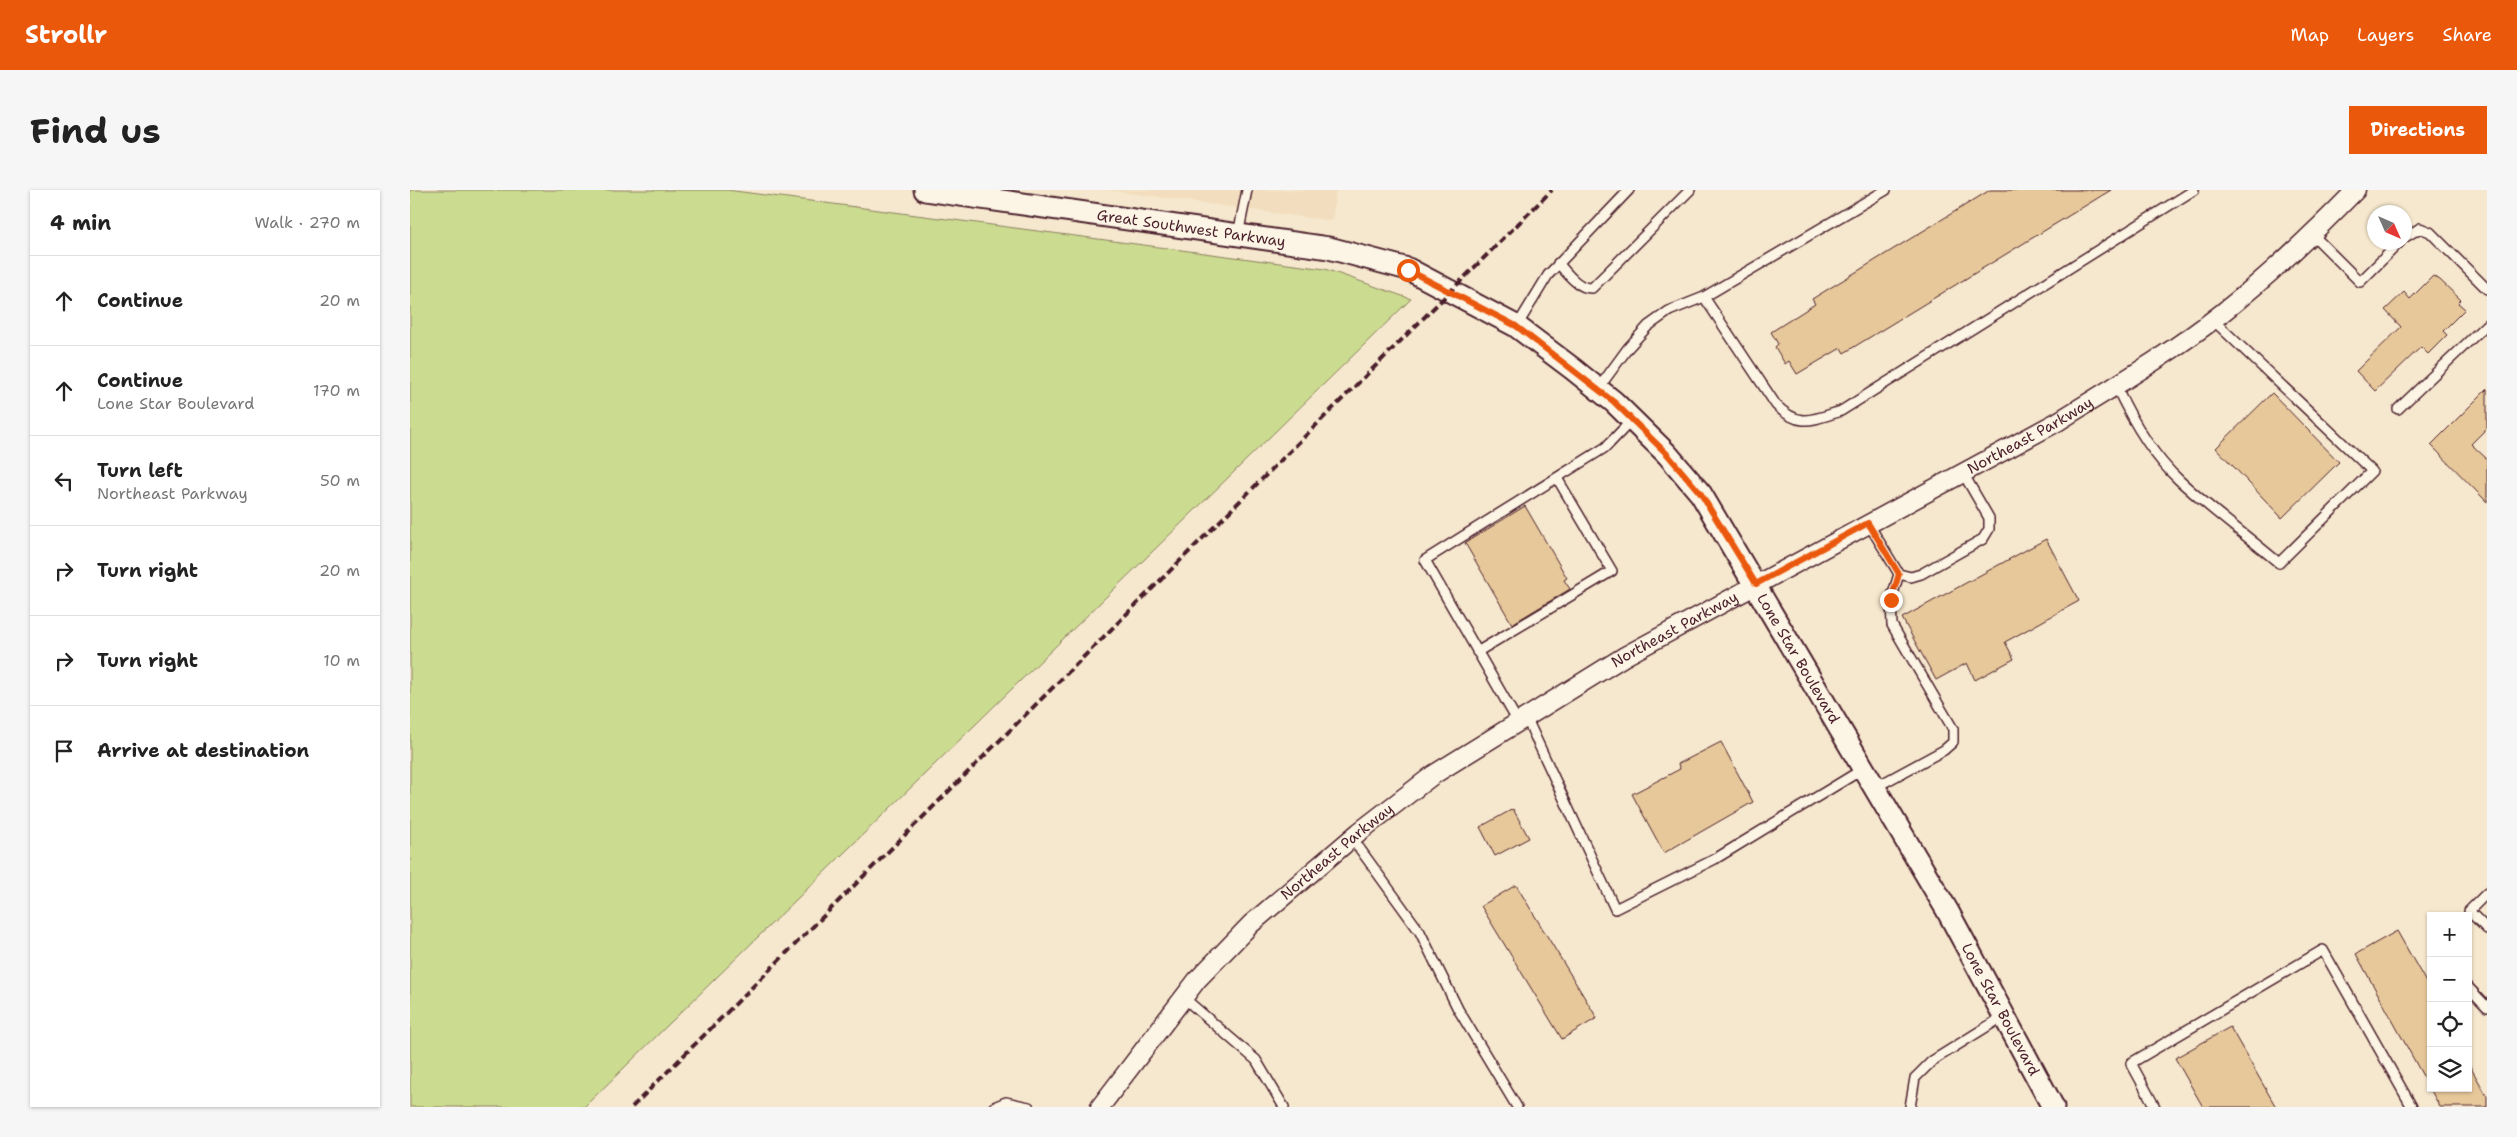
<!DOCTYPE html>
<meta charset="utf-8">
<style>
body{margin:0;font-family:"Shantell Sans",sans-serif;background:#f6f6f6;color:#222}
.controls{position:absolute;right:15px;bottom:15px;display:grid;overflow:hidden;border-radius:0px;box-shadow:0 1px 4px #0004}
.controls button{width:45px;height:45px;display:grid;place-items:center;padding:0;border:0;border-bottom:1px solid #e0e0e0;background:#fff;color:#222;font:25px sans-serif}
.compass{position:absolute;left:1957px;top:15px;width:45px;height:45px;border-radius:50%;background:#fff;box-shadow:0 1px 4px #0004;rotate:135deg}
.stop{position:absolute;width:15px;height:15px;margin:-11px;border:4px solid #ea580c;border-radius:50%;background:#fff}
.stop.end{background:#ea580c;border-color:#fff;box-shadow:0 1px 5px #0008}
.list{margin:0;padding:0;list-style:none}
h2{display:flex;justify-content:space-between;align-items:center;height:65px;margin:0;padding:0 20px;font-size:21px}
h2 small{font-size:16px;font-weight:400;color:#767676}
.list li{display:grid;grid-template-columns:32px 1fr auto;gap:15px;align-items:center;box-sizing:border-box;height:90px;padding:0 20px;border-top:1px solid #e0e0e0}
.list b{display:block;font-size:19px;white-space:nowrap}
.list p{margin:0;font-size:16px;white-space:nowrap;color:#767676}
.list em{font-size:16px;font-style:normal;color:#767676}
.icon{flex:none;width:28px;height:28px;fill:none;stroke:currentColor;stroke-width:2;stroke-linecap:round;stroke-linejoin:round}
.map{position:relative;flex:none;width:2077px;height:917px;overflow:hidden;border-radius:0px}
header{display:flex;align-items:center;gap:30px;box-sizing:border-box;height:70px;padding:0 25px;background:#ea580c;color:#fff}
header strong{font-size:24px}
nav{display:flex;gap:28px;margin-inline-start:auto;font-size:18px}
.intro{display:flex;align-items:center;justify-content:space-between;box-sizing:border-box;height:120px;padding:0 30px}
h1{margin:0;font-size:35px}
.button{padding:12px 22px;border-radius:0px;background:#ea580c;color:#fff;font-size:18px;font-weight:700}
main{display:flex;gap:30px;padding:0 30px}
aside{flex:1;background:#fff;border-radius:0px;box-shadow:0 1px 4px #0004}
.map>svg:first-child{display:block}
</style>
<header>
<strong>Strollr</strong>
<nav><a>Map</a><a>Layers</a><a>Share</a></nav>
</header>
<div class="intro"><h1>Find us</h1><a class="button">Directions</a></div>
<main>
<aside>
<h2>4 min<small>Walk · 270 m</small></h2>
<ul class="list">
<li><svg class="icon" aria-label="ahead" viewBox="0 0 24 24"><path d="M12 20V5M6 11l6-6 6 6"/></svg><div><b>Continue</b></div><em>20 m</em></li>
<li><svg class="icon" aria-label="ahead" viewBox="0 0 24 24"><path d="M12 20V5M6 11l6-6 6 6"/></svg><div><b>Continue</b><p>Lone Star Boulevard</p></div><em>170 m</em></li>
<li><svg class="icon" aria-label="left" viewBox="0 0 24 24"><path d="M17 20v-9H6M10 6l-5 5 5 5"/></svg><div><b>Turn left</b><p>Northeast Parkway</p></div><em>50 m</em></li>
<li><svg class="icon" aria-label="right" viewBox="0 0 24 24"><path d="M7 20v-9h11M14 6l5 5-5 5"/></svg><div><b>Turn right</b></div><em>20 m</em></li>
<li><svg class="icon" aria-label="right" viewBox="0 0 24 24"><path d="M7 20v-9h11M14 6l5 5-5 5"/></svg><div><b>Turn right</b></div><em>10 m</em></li>
<li><svg class="icon" aria-label="arrive" viewBox="0 0 24 24"><path d="M6 21V4h12l-3 4 3 4H6"/></svg><div><b>Arrive at destination</b></div></li>
</ul>
</aside>
<div class="map">
<svg width="2077" height="917" viewBox="0 0 2077 917">
<rect width="100%" height="100%" fill="#f6e8ce"/>
<filter id="ink" filterUnits="userSpaceOnUse"><feTurbulence type="fractalNoise" baseFrequency=".02" numOctaves="2"/><feDisplacementMap in="SourceGraphic" scale="10" xChannelSelector="R" yChannelSelector="G"/><feConvolveMatrix kernelMatrix="1 2 1 2 8 2 1 2 1" color-interpolation-filters="sRGB"/></filter>
<g filter="url(#ink)">
<path fill="#f2debe" d="M 696,0 L 926,0 L 922,31 Z"/>
<path fill="#cbdc90" stroke="#8a7e5e" d="M 0,0 L 317,0 L 915,79 L 1001,109 L 174,917 L 0,917 Z"/>
<path fill="#e7c89a" stroke="#4a1f2b" d="M 1580,0 L 1701,0 L 1434,163 L 1431,158 L 1387,184 L 1379,171 L 1375,174 L 1365,157 L 1368,154 L 1361,142 L 1405,114 L 1402,109 Z
M 2023,86 L 2030,90 L 2051,110 L 2048,113 L 2055,119 L 2033,141 L 2037,145 L 2018,164 L 2011,157 L 1965,201 L 1946,181 L 1991,137 L 1975,120 L 1994,102 L 2000,109 Z
M 2077,199 L 2077,238 L 2061,254 L 2077,269 L 2077,312 L 2021,255 Z
M 1862,203 L 1929,272 L 1872,328 L 1806,258 Z
M 1115,316 L 1157,388 L 1154,390 L 1160,399 L 1102,434 L 1055,353 Z
M 1636,349 L 1669,411 L 1595,452 L 1604,469 L 1565,490 L 1557,473 L 1526,490 L 1492,428 Z
M 1311,552 L 1343,612 L 1254,663 L 1222,604 L 1270,579 L 1268,574 Z
M 1103,619 L 1119,648 L 1085,666 L 1070,637 Z
M 1106,695 L 1187,828 L 1152,849 L 1071,716 Z
M 1987,741 L 2021,801 L 2021,898 L 2058,898 L 2058,873 L 2077,906 L 2077,917 L 2030,917 L 1946,764 Z
M 1820,837 L 1866,917 L 1793,917 L 1765,868 Z"/>
<g fill="none" stroke-linecap="round" stroke-linejoin="round">
<defs>
<path id="service" d="M 1902,44 L 1950,92 L 1990,52
M 828,45 L 837,0
M 1994,48 L 2010,38 L 2020,42 L 2077,99
M 1148,73 C 1157,83 1168,99 1182,98 L 1280,0
M 1294,107 L 1366,215 C 1389,238 1402,230 1431,221 L 1784,0
M 1107,136 L 1138,85 L 1219,0
M 1706,196 C 1721,228 1742,265 1769,290 C 1800,319 1836,345 1869,373 L 1962,281 L 1803,130
M 1188,199 L 1218,158 L 1238,136 L 1259,121 L 1294,107 L 1476,0
M 1988,219 L 2077,134
M 1458,333 L 1489,384 L 1501,387 L 1511,384 L 1573,349 L 1579,339 L 1579,328 L 1553,283
M 1067,462 L 1202,381 L 1147,288
M 1116,527 L 1205,719 L 1305,669 L 1453,579
M 1108,532 L 1015,370 L 1196,257 L 1222,230
M 1464,598 L 1534,560 L 1543,552 L 1543,539 L 1482,435 L 1481,410 L 1489,384
M 942,648 L 1010,742 L 1048,819 L 1107,917
M 2077,703 L 2059,721 L 2077,739
M 2058,797 L 2077,817
M 774,808 L 846,870 L 874,917
M 584,917 L 596,912 L 619,917
M 1500,917 L 1505,888 L 1522,871 L 1594,826
M 1745,917 L 1721,873 L 1913,760 L 2002,917"/>
<g id="minor">
<path id="s1" d="M 690,917 L 787,790 L 841,734 L 949,642 L 1023,585 L 1215,466 L 1647,232 C 1703,197 1760,164 1812,123 C 1859,86 1904,43 1946,0"/>
</g>
<g id="tertiary">
<path id="s2" d="M 515,0 L 919,58 L 998,79 L 1106,136 L 1163,179 L 1204,212 L 1257,264 L 1291,304 L 1537,720 L 1643,917"/>
</g>
</defs>
<use href="#service" stroke="#4a1f2b" stroke-width="12"/>
<use href="#minor" stroke="#4a1f2b" stroke-width="21"/>
<use href="#tertiary" stroke="#4a1f2b" stroke-width="25"/>
<use href="#service" stroke="#fcf5e5" stroke-width="9"/>
<use href="#minor" stroke="#fcf5e5" stroke-width="18"/>
<use href="#tertiary" stroke="#fcf5e5" stroke-width="21"/>
<path stroke="#4a1f2b" stroke-width="4" stroke-dasharray="8 4" stroke-linecap="butt" d="M 222,917 L 1142,0"/>
</g>
</g>
<g fill="none" stroke-linecap="round" stroke-linejoin="round" filter="url(#ink)">
<path stroke="#ea580c" stroke-width="6" d="M 998,80 L 1106,136 L 1204,212 L 1257,264 L 1291,304 L 1346,394 L 1458,333 L 1489,384 L 1481,410"/>
</g>
<g text-anchor="middle" dominant-baseline="central" stroke-width="4" stroke-linejoin="round" paint-order="stroke">
<g font-size="15" fill="#4a1f2b" stroke="#fcf5e5">
<text stroke="none"><textPath href="#s2" startOffset="269">Great Southwest Parkway</textPath></text>
<text stroke="none"><textPath href="#s1" startOffset="1160">Northeast Parkway</textPath></text>
<text stroke="none"><textPath href="#s1" startOffset="755">Northeast Parkway</textPath></text>
<text stroke="none"><textPath href="#s2" startOffset="1054">Lone Star Boulevard</textPath></text>
<text stroke="none"><textPath href="#s1" startOffset="350">Northeast Parkway</textPath></text>
<text stroke="none"><textPath href="#s2" startOffset="1459">Lone Star Boulevard</textPath></text>
</g>
</g>
</svg>
<div class="controls">
<button>+</button>
<button>−</button>
<button><svg class="icon" aria-label="locate" viewBox="0 0 24 24"><circle cx="12" cy="12" r="6"/><path d="M12 2v4M12 18v4M2 12h4M18 12h4"/></svg></button>
<button><svg class="icon" aria-label="layers" viewBox="0 0 24 24"><path d="M12 4l9 5-9 5-9-5zM3 14l9 5 9-5"/></svg></button>
</div>
<svg class="compass" viewBox="-18 -18 36 36"><path d="M0-13l5 13h-10z" fill="#e53935"/><path d="M0 13l5-13h-10z" fill="#767676"/></svg>
<div class="stop" style="left:998px;top:80px"></div>
<div class="stop end" style="left:1481px;top:410px"></div>
</div>
</main>
